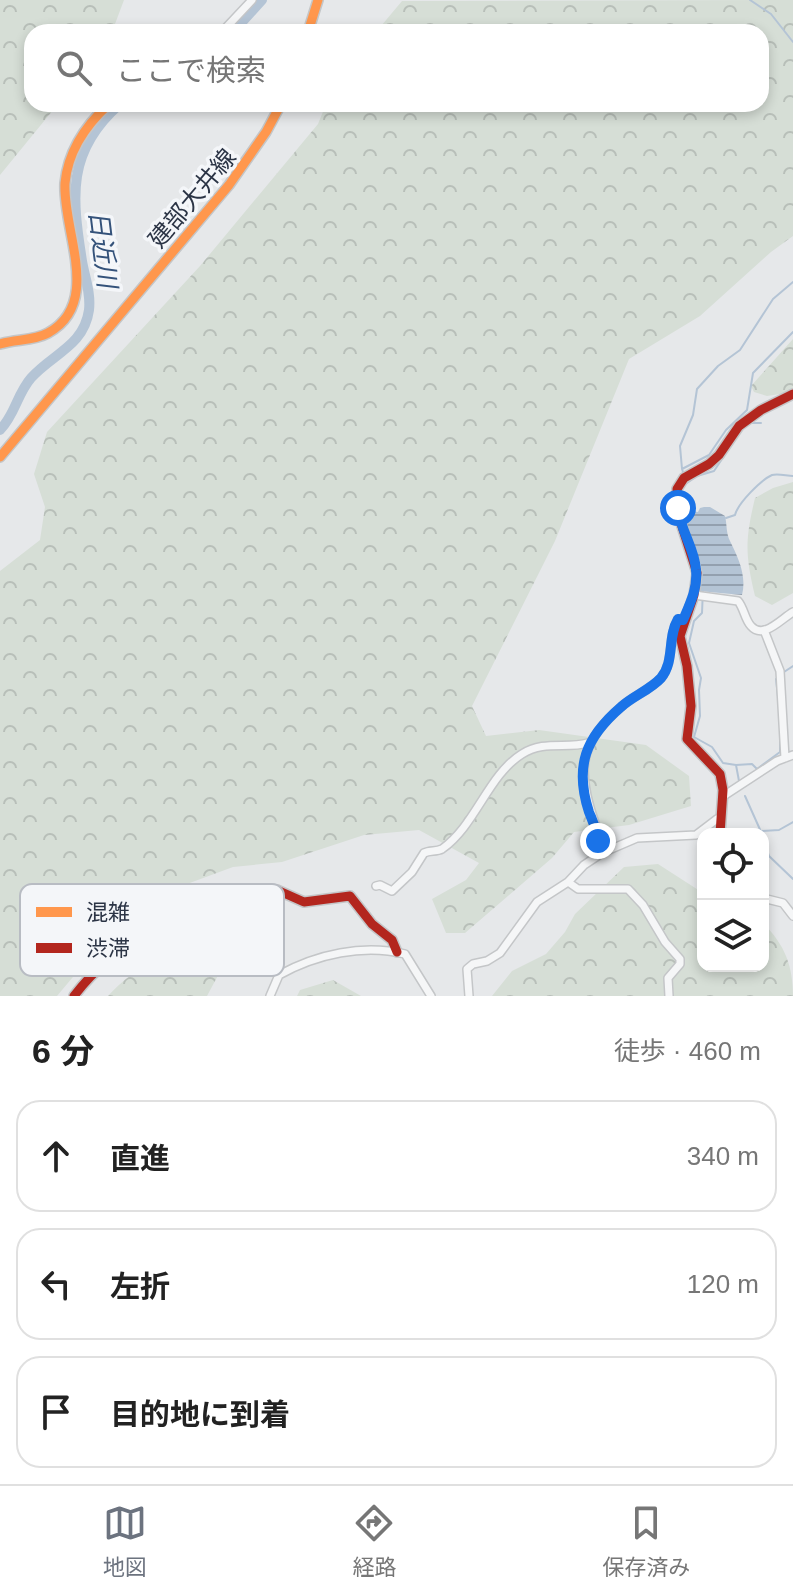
<!DOCTYPE html>
<html lang="ja">
<meta charset="utf-8">
<style>
body{margin:0;font-family:Helvetica,"Noto Sans JP",sans-serif;background:#f6f6f6;color:#222}
.controls{position:absolute;right:24px;bottom:24px;display:grid;overflow:hidden;border-radius:16px;box-shadow:0 4px 12px #0003}
.controls button{width:72px;height:72px;display:grid;place-items:center;padding:0;border:0;border-bottom:2px solid #e0e0e0;background:#fff;color:#222;font:40px sans-serif}
.stop{position:absolute;width:24px;height:24px;margin:-18px;border:6px solid #1a73e8;border-radius:50%;background:#fff}
.stop.end{background:#1a73e8;border-color:#fff;box-shadow:0 2px 8px #0008}
.list{margin:0;padding:0;list-style:none}
h2{display:flex;justify-content:space-between;align-items:center;height:104px;margin:0;padding:0 32px;font-size:34px}
h2 small{font-size:26px;font-weight:400;color:#767676}
.list li{display:grid;grid-template-columns:52px 1fr auto;gap:24px;align-items:center;box-sizing:border-box;height:112px;margin:0 16px 16px;padding:0 16px;border:2px solid #e0e0e0;border-radius:24px}
.list b{display:block;font-size:30px;white-space:nowrap}
.list em{font-size:26px;font-style:normal;color:#767676}
.icon{flex:none;width:44px;height:44px;fill:none;stroke:currentColor;stroke-width:2;stroke-linecap:round;stroke-linejoin:round}
.map{position:relative;flex:none;width:793px;height:996px;overflow:hidden}
.search{position:absolute;background:#fff;box-shadow:0 4px 12px #0003;left:24px;right:24px;top:24px;height:88px;display:flex;align-items:center;gap:20px;box-sizing:border-box;padding:0 28px;border-radius:24px;color:#767676;font-size:30px}
.sheet{height:488px;background:#fff}
nav{display:flex;justify-content:space-around;align-items:center;box-sizing:border-box;height:112px;border-top:2px solid #e0e0e0;background:#fff;font-size:22px;color:#767676}
nav a{display:grid;justify-items:center;gap:4px}
nav .on{color:#6c737f}
.map>svg:first-child{display:block}
</style>
<div class="map">
<svg width="793" height="996" viewBox="0 0 793 996">
<defs>
<pattern id="forest-crowns" width="20" height="18" patternUnits="userSpaceOnUse" patternTransform="scale(2)"><rect width="20" height="18" fill="#d6ded6"/><path d="M2 6a3 3 0 1 1 6 0M12 15a3 3 0 1 1 6 0" fill="none" stroke="#b8bfb9"/></pattern>
<pattern id="water-rules" width="6" height="5" patternUnits="userSpaceOnUse" patternTransform="scale(2)"><rect width="6" height="5" fill="#b4c4d5"/><path d="M0 2.5h6" fill="none" stroke="#93a0af"/></pattern>
</defs>
<rect width="100%" height="100%" fill="#e6e8ea"/>
<path fill="url(#forest-crowns)" d="M 0,0 L 124,0 L 112,32 L 32,32 L 32,104 L 58,104 L 0,175 Z
M 793,0 L 793,236 L 771,252 L 700,316 L 629,359 L 555,541 L 472,706 L 486,736 L 539,730 L 646,745 L 689,776 L 691,806 L 629,825 L 574,832 L 552,858 L 465,933 L 446,933 L 432,899 L 466,880 L 479,863 L 419,830 L 364,835 L 282,862 L 233,867 L 168,891 L 125,915 L 57,996 L 0,996 L 0,571 L 40,540 L 45,507 L 34,474 L 47,432 L 200,266 L 318,124 L 326,104 L 761,104 L 761,32 L 376,32 L 402,1 Z
M 793,339 L 793,392 L 767,396 L 754,392 L 751,386 Z
M 793,482 L 793,593 L 772,605 L 755,596 C 745,554 745,540 755,498 L 773,488 Z
M 658,864 L 703,893 L 703,966 L 763,966 L 763,923 C 785,945 793,966 793,996 L 492,996 L 512,971 L 546,954 L 565,932 L 575,914 L 624,867 Z
M 215,942 L 224,952 L 223,966 L 207,996 L 108,996 C 134,967 176,944 215,942 Z
M 333,980 L 361,996 L 297,996 L 300,990 Z"/>
<path fill="url(#water-rules)" d="M 704,507 L 710,507 L 725,516 C 727,524 726,534 730,541 C 738,557 747,576 742,595 L 699,591 L 701,565 L 686,523 L 687,515 L 691,511 L 698,512 L 700,508 Z"/>
<g fill="none" stroke-linecap="round" stroke-linejoin="round">
<path stroke="#b4c4d5" stroke-width="2" d="M 750,0 L 771,14 L 793,42
M 750,423 L 761,423
M 682,469 L 680,446 L 693,415 L 697,389 L 718,366 L 740,350 L 773,299 L 793,282
M 683,472 L 682,469 L 709,455 L 726,430 L 747,410 L 753,373 L 793,332
M 687,483 L 697,476 L 714,471 L 724,456
M 726,518 L 735,515 C 738,503 761,480 772,475 C 778,473 787,476 793,476
M 703,589 L 702,613 L 694,621 L 689,643 L 701,678 L 699,690 L 700,716 L 694,737 L 712,747 L 723,763 L 736,765 L 739,781
M 784,672 L 793,666
M 776,679 L 778,697
M 736,765 L 752,764 L 757,769 L 780,752 L 780,728
M 745,796 L 762,834
M 761,831 L 779,830 L 793,822
M 763,838 L 769,856 L 793,879"/>
<path stroke="#b4c4d5" stroke-width="10" d="M 233,32 L 262,0
M 0,430 C 15,415 17,394 31,378 C 52,354 84,346 89,310 C 91,293 85,278 82,261 C 72,197 66,151 120,104"/>
<defs>
<path id="street" d="M 222,32 L 252,0
M 694,595 L 738,601 C 744,608 745,620 751,626 C 763,640 781,619 793,612
M 764,630 L 780,671 L 785,758
M 725,795 L 777,761 L 793,755
M 602,853 C 598,843 598,833 595,823 C 577,772 578,744 621,707 C 633,696 650,690 661,678 C 675,661 667,638 678,619 L 683,620
M 568,882 L 578,889 L 628,889 L 643,905 L 665,942 L 680,959 L 680,964 L 668,978 L 669,996
M 376,886 L 380,885 L 392,891 L 412,872 L 424,853 C 430,850 436,852 442,849 C 476,825 488,775 522,754 C 544,740 566,749 588,743
M 763,898 L 783,903 L 793,916
M 270,996 L 279,975 C 317,954 363,944 405,954 L 431,996
M 469,996 L 467,969 L 473,964 L 487,961 L 500,953 L 537,902 L 568,882 L 584,865 L 602,853 L 637,838 L 696,835 L 717,819"/>
<path id="slow" d="M 308,32 L 318,0
M 0,344 C 15,339 34,341 48,333 C 103,303 62,229 65,183 C 68,152 86,125 109,104
M 0,457 L 229,185 L 266,132 L 281,104"/>
<path id="jam" d="M 720,834 L 723,790 L 720,774 L 687,739 L 691,706 L 687,666 L 680,636 L 694,595 L 697,573 L 679,517 L 677,489 L 684,478 L 709,464 L 719,455 L 739,426 L 761,410 L 793,394
M 74,996 C 90,975 111,955 135,944 C 158,935 187,942 203,918 C 206,914 206,906 209,901 L 229,915 L 241,911 L 266,889 L 277,890 L 304,902 L 350,896 L 372,924 L 392,940 L 397,952"/>
</defs>
<use href="#street" stroke="#c4c6c8" stroke-width="10"/>
<use href="#slow" stroke="#c4c6c8" stroke-width="12"/>
<use href="#jam" stroke="#c4c6c8" stroke-width="12"/>
<use href="#street" stroke="#f5f6f7" stroke-width="7"/>
<use href="#slow" stroke="#ff974d" stroke-width="9"/>
<use href="#jam" stroke="#b3261e" stroke-width="9"/>
</g>
<g fill="none" stroke-linecap="round" stroke-linejoin="round">
<path stroke="#1a73e8" stroke-width="10" d="M 598,841 C 597,830 593,822 589,812 C 574,766 586,737 621,707 C 633,696 650,690 661,678 C 675,661 667,638 678,619 L 683,620 C 690,604 698,588 696,570 C 695,549 680,530 678,508"/>
</g>
<g text-anchor="middle" dominant-baseline="central" stroke-width="7" stroke-linejoin="round" paint-order="stroke">
<g font-size="24" fill="#2b3445" stroke="#f4f6f9">
<text transform="translate(192 198) rotate(-50)">建部大井線</text>
</g>
<g font-size="26" font-style="italic" fill="#34527a" stroke="#f4f6f9">
<text transform="translate(103 249) rotate(83)">日近川</text>
</g>
</g>
<rect x="20" y="884" width="264" height="92" rx="12" fill="#f4f6f9" stroke="#b8bcc3" stroke-width="2"/>
<rect x="36" y="907" width="36" height="10" fill="#ff974d"/>
<rect x="36" y="943" width="36" height="10" fill="#b3261e"/>
<g font-size="22" fill="#2b3445">
<text x="86" y="920">混雑</text>
<text x="86" y="956">渋滞</text>
</g>
</svg>
<div class="controls">
<button><svg class="icon" aria-label="locate" viewBox="0 0 24 24"><circle cx="12" cy="12" r="6"/><path d="M12 2v4M12 18v4M2 12h4M18 12h4"/></svg></button>
<button><svg class="icon" aria-label="layers" viewBox="0 0 24 24"><path d="M12 4l9 5-9 5-9-5zM3 14l9 5 9-5"/></svg></button>
</div>
<div class="stop" style="left:678px;top:508px"></div>
<div class="stop end" style="left:598px;top:841px"></div>
<div class="search"><svg class="icon" aria-label="search" viewBox="0 0 24 24"><circle cx="10" cy="10" r="6"/><path d="M15 15l6 6"/></svg>ここで検索</div>
</div>
<section class="sheet">
<h2>6 分<small>徒歩 · 460 m</small></h2>
<ul class="list">
<li><svg class="icon" aria-label="ahead" viewBox="0 0 24 24"><path d="M12 20V5M6 11l6-6 6 6"/></svg><div><b>直進</b></div><em>340 m</em></li>
<li><svg class="icon" aria-label="left" viewBox="0 0 24 24"><path d="M17 20v-9H6M10 6l-5 5 5 5"/></svg><div><b>左折</b></div><em>120 m</em></li>
<li><svg class="icon" aria-label="arrive" viewBox="0 0 24 24"><path d="M6 21V4h12l-3 4 3 4H6"/></svg><div><b>目的地に到着</b></div></li>
</ul>
</section>
<nav>
<a class="on"><svg class="icon" aria-label="map" viewBox="0 0 24 24"><path d="M3 6l6-2 6 2 6-2v14l-6 2-6-2-6 2zM9 4v14M15 6v14"/></svg>地図</a>
<a><svg class="icon" aria-label="directions" viewBox="0 0 24 24"><path d="M12 3l9 9-9 9-9-9zM9 14v-3h6M13 9l2 2-2 2"/></svg>経路</a>
<a><svg class="icon" aria-label="saved" viewBox="0 0 24 24"><path d="M7 4h10v16l-5-4-5 4z"/></svg>保存済み</a>
</nav>
